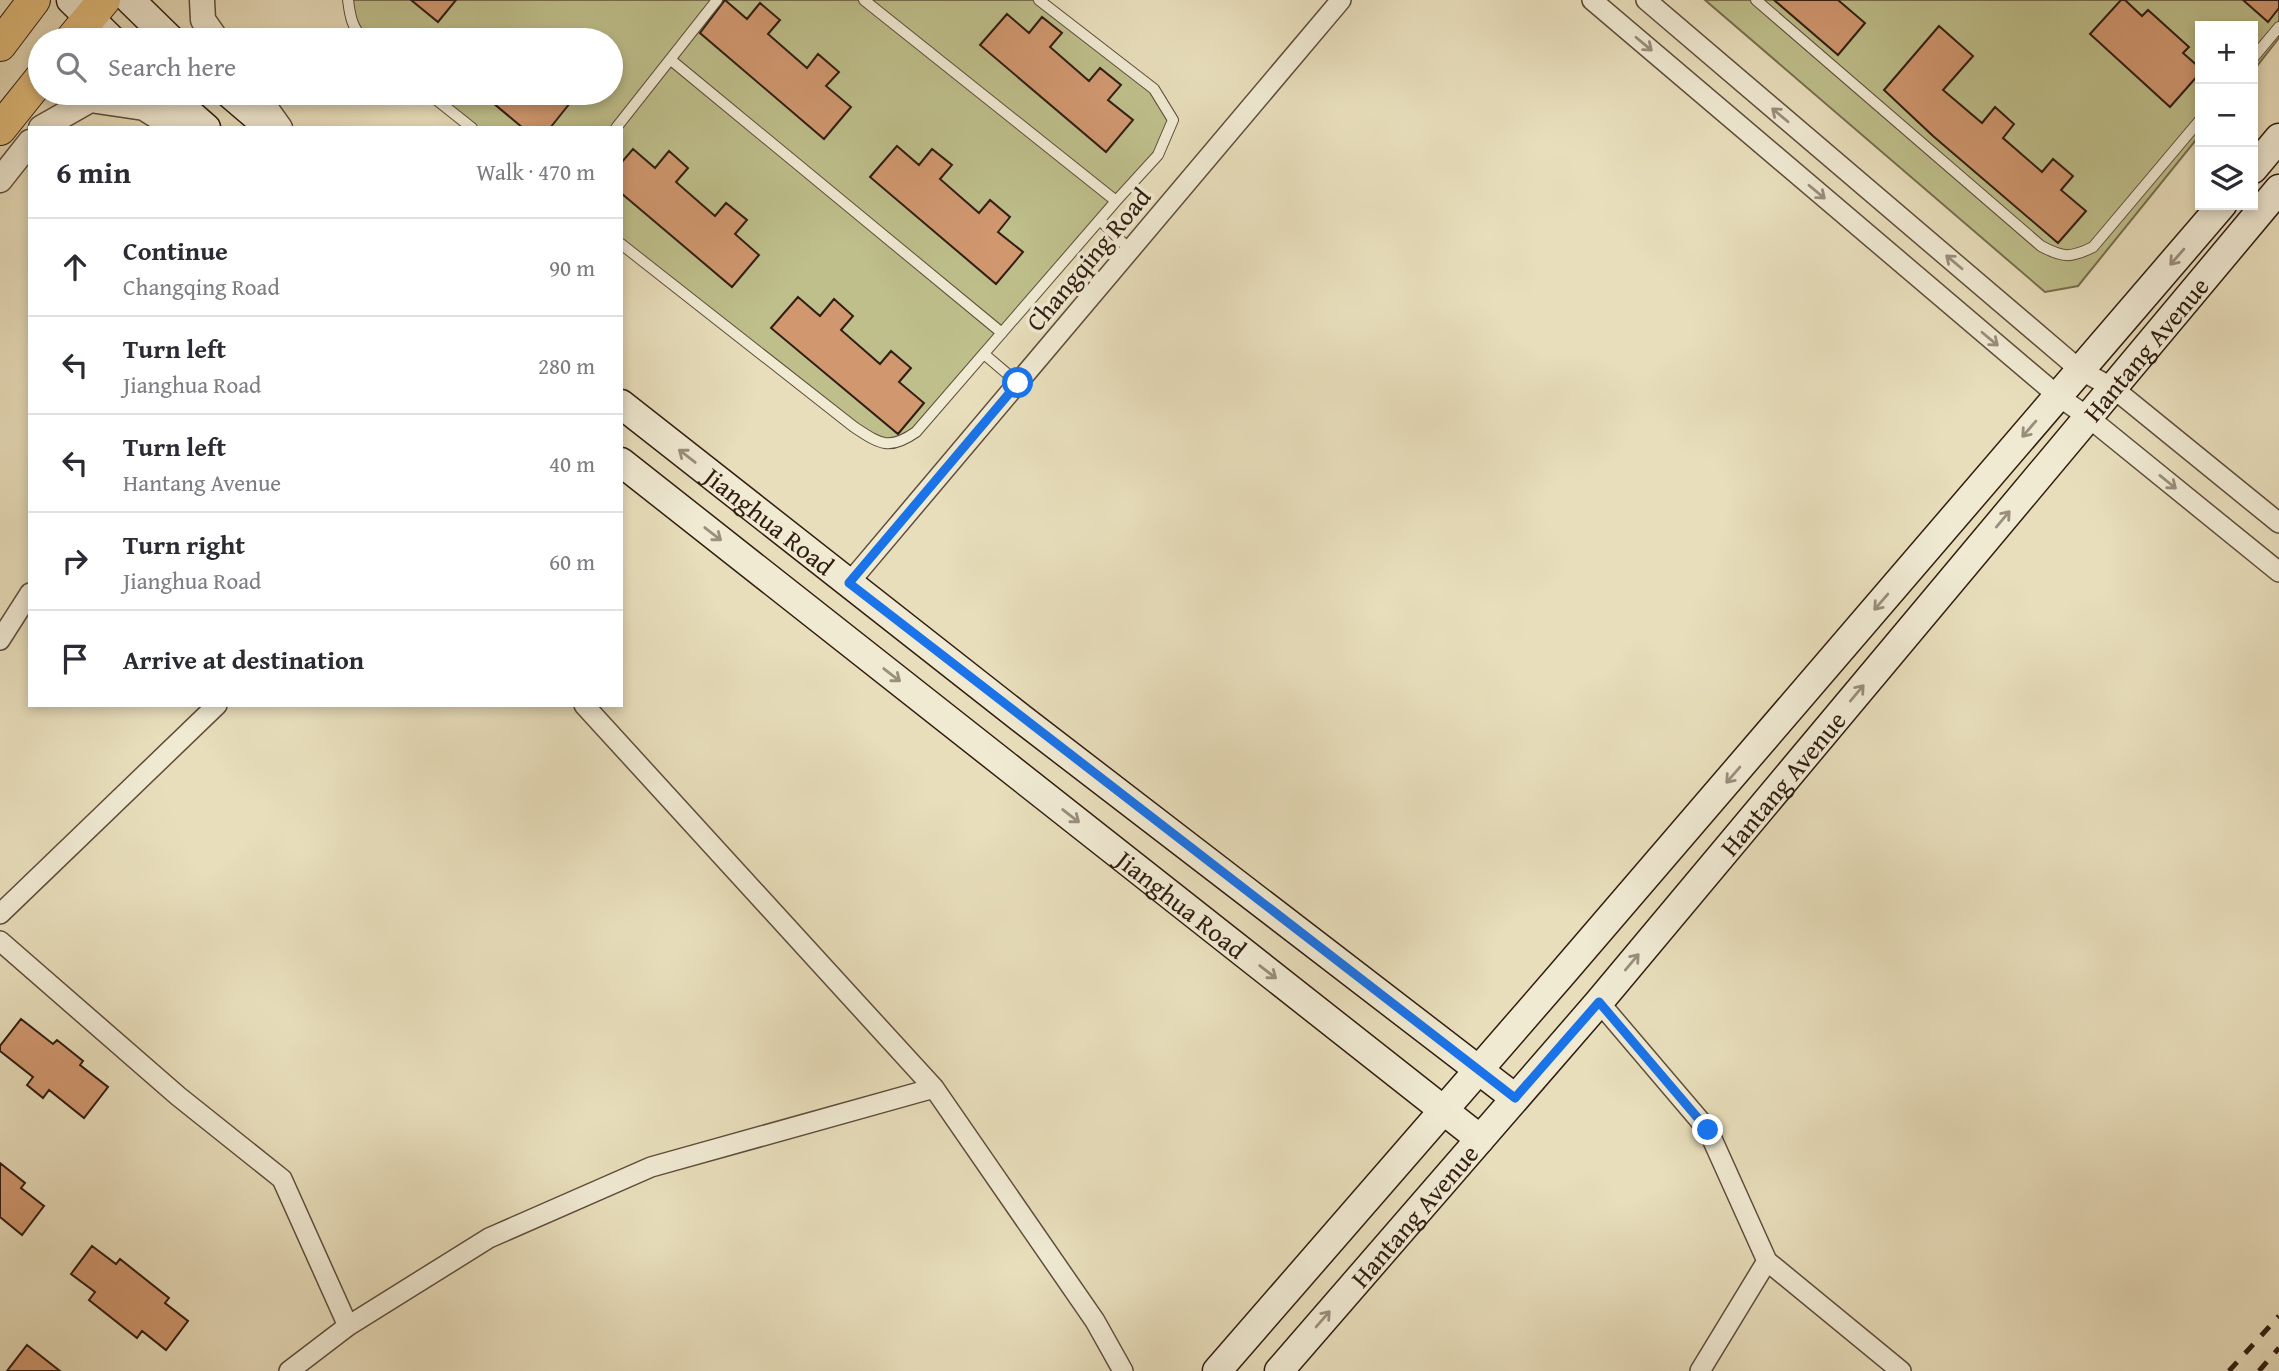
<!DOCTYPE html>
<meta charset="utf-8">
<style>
body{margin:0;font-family:"Gentium Book Plus",serif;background:#f7f7f7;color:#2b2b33}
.controls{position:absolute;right:21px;top:21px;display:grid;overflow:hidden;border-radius:0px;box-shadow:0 4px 10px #0003}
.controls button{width:63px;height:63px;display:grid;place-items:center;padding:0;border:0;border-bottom:2px solid #e1e1e2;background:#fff;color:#2b2b33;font:35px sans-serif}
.stop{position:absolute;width:21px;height:21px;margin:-16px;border:5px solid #1a73e8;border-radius:50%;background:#fff}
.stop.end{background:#1a73e8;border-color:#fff;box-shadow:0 2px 7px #0008}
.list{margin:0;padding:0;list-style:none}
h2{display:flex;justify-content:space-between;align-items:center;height:91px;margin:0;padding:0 28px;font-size:30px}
h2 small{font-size:23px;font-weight:400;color:#7c7c81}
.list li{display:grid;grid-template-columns:46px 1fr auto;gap:21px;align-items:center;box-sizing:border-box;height:98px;padding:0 28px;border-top:2px solid #e1e1e2}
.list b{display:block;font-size:26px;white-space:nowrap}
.list p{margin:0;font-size:23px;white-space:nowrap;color:#7c7c81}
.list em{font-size:23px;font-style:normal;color:#7c7c81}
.icon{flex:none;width:38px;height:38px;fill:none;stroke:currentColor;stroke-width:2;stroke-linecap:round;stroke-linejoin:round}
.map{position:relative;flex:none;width:2279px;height:1371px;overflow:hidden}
.search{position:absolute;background:#fff;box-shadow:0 4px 10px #0003;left:28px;top:28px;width:595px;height:77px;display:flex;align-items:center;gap:18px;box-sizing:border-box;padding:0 24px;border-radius:38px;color:#7c7c81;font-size:26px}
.panel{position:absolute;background:#fff;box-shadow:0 4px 10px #0003;left:28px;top:126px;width:595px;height:581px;border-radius:0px}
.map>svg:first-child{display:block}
</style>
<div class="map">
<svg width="2279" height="1371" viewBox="0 0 2279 1371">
<rect width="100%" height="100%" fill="#e8debb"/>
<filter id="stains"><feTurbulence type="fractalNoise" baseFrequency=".00286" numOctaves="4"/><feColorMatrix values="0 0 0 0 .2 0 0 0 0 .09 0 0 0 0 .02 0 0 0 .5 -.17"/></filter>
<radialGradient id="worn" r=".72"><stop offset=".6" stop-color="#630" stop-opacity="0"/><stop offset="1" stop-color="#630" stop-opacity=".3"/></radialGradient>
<path fill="#bebf8b" stroke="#786e4e" stroke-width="2" d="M 348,0 L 1039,0 L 1154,89 L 1173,120 L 1158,155 L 899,444 L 878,442 L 621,244 L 621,128 L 472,128 L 428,93 L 611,93 L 611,40 L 365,40 Z
M 1705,0 L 2279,0 L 2279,38 L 2253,71 L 2253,26 L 2200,26 L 2200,135 L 2078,286 L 2045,292 Z"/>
<path fill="#d19870" stroke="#311d11" stroke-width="2" d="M 411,0 L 456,0 L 438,22 Z
M 725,0 L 747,19 L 760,3 L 780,20 L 768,34 L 807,68 L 818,54 L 839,72 L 826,86 L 851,107 L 824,139 L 700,33 Z
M 1774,0 L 1838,0 L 1865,23 L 1838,55 Z
M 2121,0 L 2125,0 L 2142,16 L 2148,10 L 2189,47 L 2183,53 L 2200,68 L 2200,73 L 2170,107 L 2090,34 Z
M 2243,0 L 2279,0 L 2279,8 L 2268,22 Z
M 1007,14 L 1029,33 L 1042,17 L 1062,33 L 1050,47 L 1089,81 L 1100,68 L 1121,85 L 1108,100 L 1133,120 L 1106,152 L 980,45 Z
M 1939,26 L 1973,56 L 1943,90 L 1982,123 L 1995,107 L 2014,124 L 2003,138 L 2042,172 L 2053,159 L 2073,176 L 2061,190 L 2086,211 L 2058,243 L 1933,136 L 1884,90 Z
M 481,93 L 557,93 L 570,103 L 550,128 L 523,128 Z
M 897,146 L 919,165 L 932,149 L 952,165 L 940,179 L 979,213 L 990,200 L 1010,217 L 998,232 L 1023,252 L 996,284 L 870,177 Z
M 633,149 L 655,168 L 669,151 L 688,168 L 676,182 L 715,216 L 726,203 L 747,220 L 735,234 L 759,255 L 732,287 L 621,193 L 621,163 Z
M 798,297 L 820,316 L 834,299 L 853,316 L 841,330 L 880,364 L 891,351 L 911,368 L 899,382 L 924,403 L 898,434 L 771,328 Z
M 21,1019 L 53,1044 L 57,1040 L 83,1061 L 80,1065 L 108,1087 L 84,1118 L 49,1090 L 43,1098 L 27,1085 L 33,1077 L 0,1051 L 0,1046 Z
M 0,1163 L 25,1183 L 21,1188 L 44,1206 L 22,1235 L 0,1217 Z
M 92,1246 L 116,1264 L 120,1259 L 169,1298 L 165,1303 L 188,1321 L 166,1350 L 142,1331 L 137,1338 L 89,1300 L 95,1292 L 71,1274 Z
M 27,1345 L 60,1371 L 7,1371 Z"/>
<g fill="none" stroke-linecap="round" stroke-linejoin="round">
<defs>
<path id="service" d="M 348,0 C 350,16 352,29 365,40
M 864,0 L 1116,201
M 1756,0 L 2041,246 C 2063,258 2071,258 2093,247 L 2200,120
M 2253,58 L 2279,27
M 671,60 L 1002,333
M 428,93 L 472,128
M 616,128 L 717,0
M 1100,220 L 1130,250
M 621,244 L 854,427 C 880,444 889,451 916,432 L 1116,201 L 1158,155 L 1173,120 L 1154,89 L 1039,0
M 984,354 L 1018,383"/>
<path id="minor" d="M 1592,0 L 2058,396 L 2088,417 L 2279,572
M 1646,0 L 2080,370 L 2113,388 L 2279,523
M 849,583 L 1341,0
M 0,640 L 30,593
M 584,705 L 934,1088 L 1095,1321 L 1123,1371
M 0,914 L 217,705
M 0,941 L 178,1096 L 282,1179 L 348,1326 L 489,1238 L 651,1167 L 934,1088
M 1599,1002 L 1708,1130 L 1767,1261 L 1901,1371
M 289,1371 L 348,1326
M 1700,1371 L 1767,1261"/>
<path id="tertiary" d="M 202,0 L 203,20 L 217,40
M 255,93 L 280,128
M 41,128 L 90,100 L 144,108 L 176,128
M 0,180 L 30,142"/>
<g id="secondary">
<path d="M 71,0 L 112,40"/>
<path d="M 130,0 L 171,40"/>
<path d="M 166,93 L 206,128"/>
<path d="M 229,93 L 270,128"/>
<path d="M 2253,169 L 2279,138"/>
<path id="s1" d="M 621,404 L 1022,719 L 1515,1098"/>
<path id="s2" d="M 621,462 L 1480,1139"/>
<path d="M 1217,1371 L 1561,975 L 2222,205"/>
<path id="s3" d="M 1279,1371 L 1599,1002 L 2279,189"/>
</g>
<path id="primary" d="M 71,40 L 104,0
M 0,45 L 34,0
M 0,129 L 40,79"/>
</defs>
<use href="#service" stroke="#5f4d3c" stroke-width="12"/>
<use href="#minor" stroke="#5f4d3c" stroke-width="22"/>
<use href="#tertiary" stroke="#5f4d3c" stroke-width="27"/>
<use href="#secondary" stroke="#311d11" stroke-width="31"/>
<use href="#primary" stroke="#311d11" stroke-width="34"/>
<use href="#service" stroke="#f0ead3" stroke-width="10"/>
<use href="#minor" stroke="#f0ead3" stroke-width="19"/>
<use href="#tertiary" stroke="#f0ead3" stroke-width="24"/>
<use href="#secondary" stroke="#f0ead3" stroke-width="28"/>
<use href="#primary" stroke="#e4bf7e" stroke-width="32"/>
<path stroke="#311d11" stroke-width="5" stroke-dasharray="12 12" stroke-linecap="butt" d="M 2229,1371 L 2279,1316
M 2259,1371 L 2279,1348"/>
</g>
<defs><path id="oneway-shaft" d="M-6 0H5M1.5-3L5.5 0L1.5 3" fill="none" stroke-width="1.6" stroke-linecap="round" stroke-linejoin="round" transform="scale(1.75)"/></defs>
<g stroke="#9a8e7c">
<use href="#oneway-shaft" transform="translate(1644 44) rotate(40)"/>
<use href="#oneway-shaft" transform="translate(1780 115) rotate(-140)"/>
<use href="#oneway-shaft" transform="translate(1817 192) rotate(40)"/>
<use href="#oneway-shaft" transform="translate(2177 257) rotate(131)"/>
<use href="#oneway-shaft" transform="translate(1954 262) rotate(-140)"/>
<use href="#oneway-shaft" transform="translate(1990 339) rotate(40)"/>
<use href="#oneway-shaft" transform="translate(2029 429) rotate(131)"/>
<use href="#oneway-shaft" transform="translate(687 456) rotate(-142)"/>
<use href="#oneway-shaft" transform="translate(2168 482) rotate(39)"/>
<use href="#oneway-shaft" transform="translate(2003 519) rotate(-50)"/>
<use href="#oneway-shaft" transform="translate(713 534) rotate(38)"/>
<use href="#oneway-shaft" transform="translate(1881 602) rotate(131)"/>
<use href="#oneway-shaft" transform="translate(892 675) rotate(38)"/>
<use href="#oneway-shaft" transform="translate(1857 693) rotate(-50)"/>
<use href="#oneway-shaft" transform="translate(1733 775) rotate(131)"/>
<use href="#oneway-shaft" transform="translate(1071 816) rotate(38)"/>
<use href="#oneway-shaft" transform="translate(1632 962) rotate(-50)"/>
<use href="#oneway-shaft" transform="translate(1268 972) rotate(38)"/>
<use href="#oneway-shaft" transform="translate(1323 1319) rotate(-49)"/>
</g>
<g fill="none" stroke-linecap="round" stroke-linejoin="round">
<path stroke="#1a73e8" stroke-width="9" d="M 1018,383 L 849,583 L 1515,1098 L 1599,1002 L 1708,1130"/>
</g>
<g text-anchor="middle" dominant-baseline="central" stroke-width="7" stroke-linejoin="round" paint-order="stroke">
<g font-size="26" fill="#311d11" stroke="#f0ead3">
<text transform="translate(1088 259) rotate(-50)">Changqing Road</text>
<text stroke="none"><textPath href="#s3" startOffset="1340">Hantang Avenue</textPath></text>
<text stroke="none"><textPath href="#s1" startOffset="189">Jianghua Road</textPath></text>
<text stroke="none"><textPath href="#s3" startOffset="774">Hantang Avenue</textPath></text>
<text stroke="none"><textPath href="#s2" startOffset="714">Jianghua Road</textPath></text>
<text stroke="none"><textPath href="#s3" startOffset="206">Hantang Avenue</textPath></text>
</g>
</g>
<rect width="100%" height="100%" filter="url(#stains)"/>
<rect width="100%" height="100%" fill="url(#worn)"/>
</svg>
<div class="controls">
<button>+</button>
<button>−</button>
<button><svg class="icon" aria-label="layers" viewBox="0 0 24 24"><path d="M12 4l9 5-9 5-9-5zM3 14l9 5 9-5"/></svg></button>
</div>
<div class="stop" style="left:1018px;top:383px"></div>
<div class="stop end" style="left:1708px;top:1130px"></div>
<div class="search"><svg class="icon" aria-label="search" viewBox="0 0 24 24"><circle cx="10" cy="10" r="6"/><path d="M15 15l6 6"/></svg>Search here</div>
<section class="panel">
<h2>6 min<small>Walk · 470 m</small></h2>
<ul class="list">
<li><svg class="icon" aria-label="ahead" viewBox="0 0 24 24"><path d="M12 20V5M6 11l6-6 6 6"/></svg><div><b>Continue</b><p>Changqing Road</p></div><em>90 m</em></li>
<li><svg class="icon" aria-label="left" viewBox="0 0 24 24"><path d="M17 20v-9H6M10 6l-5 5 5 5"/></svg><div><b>Turn left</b><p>Jianghua Road</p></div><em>280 m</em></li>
<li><svg class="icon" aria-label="left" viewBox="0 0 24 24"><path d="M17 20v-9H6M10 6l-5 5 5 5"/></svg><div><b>Turn left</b><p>Hantang Avenue</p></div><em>40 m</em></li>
<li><svg class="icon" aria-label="right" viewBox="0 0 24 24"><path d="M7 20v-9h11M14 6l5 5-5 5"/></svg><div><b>Turn right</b><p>Jianghua Road</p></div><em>60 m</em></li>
<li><svg class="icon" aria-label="arrive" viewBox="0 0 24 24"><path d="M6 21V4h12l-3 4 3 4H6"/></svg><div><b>Arrive at destination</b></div></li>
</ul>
</section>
</div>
